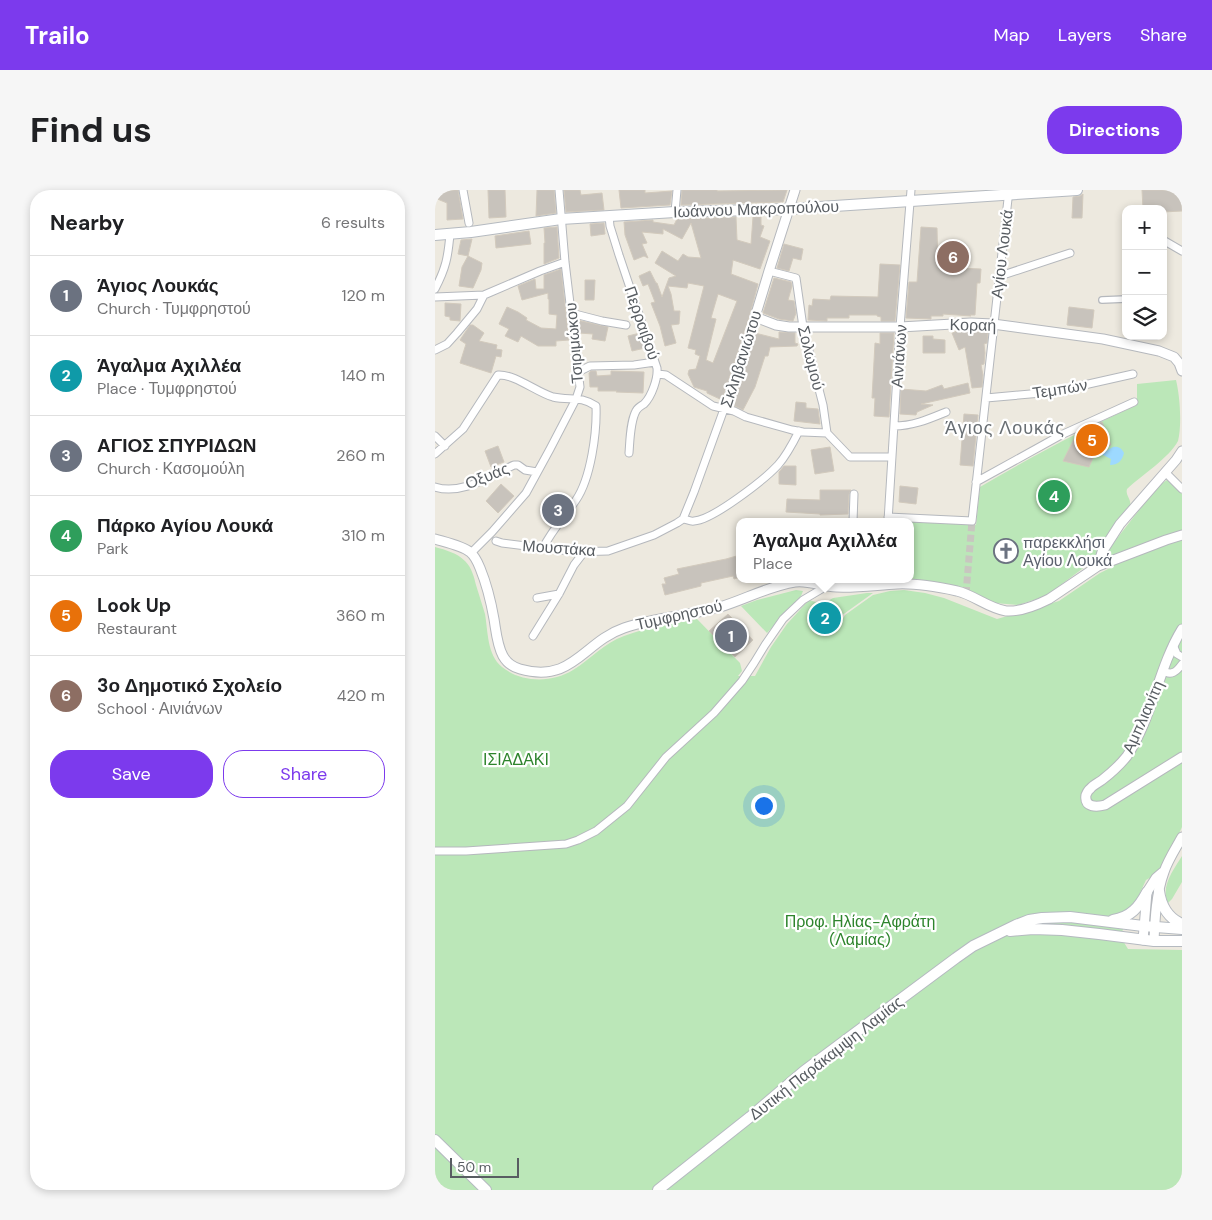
<!DOCTYPE html>
<meta charset="utf-8">
<style>
body{margin:0;font-family:"DM Sans",sans-serif;background:#f6f6f6;color:#202124}
.controls{position:absolute;right:15px;top:15px;display:grid;overflow:hidden;border-radius:10px;box-shadow:0 2px 8px #0003}
.controls button{width:45px;height:45px;display:grid;place-items:center;padding:0;border:0;border-bottom:1px solid #e0e0e0;background:#fff;color:#202124;font:25px sans-serif}
.scale{position:absolute;left:15px;bottom:12px;width:69px;box-sizing:border-box;padding-left:5px;border:2px solid #585d62;border-top:0;font-size:14px;line-height:18px;white-space:nowrap;color:#585d62;-webkit-text-stroke:4px #fff;paint-order:stroke}
.you{position:absolute;left:328px;top:615px;width:18px;height:18px;margin:-12px;border:4px solid #fff;border-radius:50%;background:#1a73e8;box-shadow:0 0 0 8px #1a73e833}
.badge{display:grid;place-items:center;width:32px;height:32px;border-radius:50%;background:#7c3aed;color:#fff;font-size:16px;font-weight:700}
.pin{position:absolute;translate:-50% -50%;border:2px solid #fff;box-shadow:0 1px 5px #0006}
.popup{position:absolute;left:301px;top:328px;width:178px;height:65px;box-sizing:border-box;display:grid;place-content:center;border-radius:10px;background:#fff;filter:drop-shadow(0 1px 4px #0005);font-size:16px;white-space:nowrap;color:#757577}
.popup b{font-size:19px;color:#202124}
.popup::after{content:'';position:absolute;left:50%;top:100%;margin-left:-10px;border:10px solid transparent;border-top-color:#fff}
.list{margin:0;padding:0;list-style:none}
h2{display:flex;justify-content:space-between;align-items:center;height:65px;margin:0;padding:0 20px;font-size:21px}
h2 small{font-size:16px;font-weight:400;color:#757577}
.list li{display:grid;grid-template-columns:32px 1fr auto;gap:15px;align-items:center;box-sizing:border-box;height:80px;padding:0 20px;border-top:1px solid #e0e0e0}
.list b{display:block;font-size:19px;white-space:nowrap}
.list p{margin:0;font-size:16px;white-space:nowrap;color:#757577}
.list em{font-size:16px;font-style:normal;color:#757577}
.actions{display:flex;gap:10px;padding:15px 20px}
.actions a{flex:1;padding:11px 0;border:1px solid #7c3aed;border-radius:20px;text-align:center;font-size:18px;color:#7c3aed}
.actions .main{background:#7c3aed;color:#fff}
.icon{flex:none;width:28px;height:28px;fill:none;stroke:currentColor;stroke-width:2;stroke-linecap:round;stroke-linejoin:round}
.map{position:relative;flex:none;width:747px;height:1000px;overflow:hidden;border-radius:20px}
header{display:flex;align-items:center;gap:30px;box-sizing:border-box;height:70px;padding:0 25px;background:#7c3aed;color:#fff}
header strong{font-size:24px}
nav{display:flex;gap:28px;margin-inline-start:auto;font-size:18px}
.intro{display:flex;align-items:center;justify-content:space-between;box-sizing:border-box;height:120px;padding:0 30px}
h1{margin:0;font-size:35px}
.button{padding:12px 22px;border-radius:20px;background:#7c3aed;color:#fff;font-size:18px;font-weight:700}
main{display:flex;gap:30px;padding:0 30px}
aside{flex:1;background:#fff;border-radius:20px;box-shadow:0 2px 8px #0003}
.map>svg:first-child{display:block}
</style>
<header>
<strong>Trailo</strong>
<nav><a>Map</a><a>Layers</a><a>Share</a></nav>
</header>
<div class="intro"><h1>Find us</h1><a class="button">Directions</a></div>
<main>
<aside>
<h2>Nearby<small>6 results</small></h2>
<ul class="list">
<li><span class="badge" style="background:#6b7280">1</span><div><b>Άγιος Λουκάς</b><p>Church · Τυμφρηστού</p></div><em>120 m</em></li>
<li><span class="badge" style="background:#0f9aa8">2</span><div><b>Άγαλμα Αχιλλέα</b><p>Place · Τυμφρηστού</p></div><em>140 m</em></li>
<li><span class="badge" style="background:#6b7280">3</span><div><b>ΑΓΙΟΣ ΣΠΥΡΙΔΩΝ</b><p>Church · Κασομούλη</p></div><em>260 m</em></li>
<li><span class="badge" style="background:#2e9e5b">4</span><div><b>Πάρκο Αγίου Λουκά</b><p>Park</p></div><em>310 m</em></li>
<li><span class="badge" style="background:#e8710a">5</span><div><b>Look Up</b><p>Restaurant</p></div><em>360 m</em></li>
<li><span class="badge" style="background:#8d6e63">6</span><div><b>3ο Δημοτικό Σχολείο</b><p>School · Αινιάνων</p></div><em>420 m</em></li>
</ul>
<div class="actions"><a class="main">Save</a><a>Share</a></div>
</aside>
<div class="map">
<svg width="747" height="1000" viewBox="0 0 747 1000">
<rect width="100%" height="100%" fill="#ede9df"/>
<path fill="#bbe7b8" d="M 741,190 C 745,206 747,235 743,251 C 735,267 706,286 692,299 C 690,305 697,310 695,316 L 659,370 L 611,406 L 583,415 L 560,413 L 527,399 L 475,388 L 475,332 L 460,332 L 461,331 L 541,335 L 545,297 C 596,267 648,239 702,215 L 702,194 Z
M 732,290 L 747,304 L 747,637 C 739,654 729,682 711,690 L 685,746 L 693,759 L 747,760 L 747,1000 L 0,1000 L 0,357 C 11,360 22,363 30,371 C 37,378 39,387 41,395 C 44,405 47,414 50,424 C 53,441 52,465 67,477 C 87,493 117,493 138,480 C 156,469 169,453 189,446 C 212,437 238,434 262,429 L 305,473 L 307,481 L 303,486 L 320,486 L 336,457 L 352,434 L 374,410 L 384,413 C 379,417 373,422 373,429 L 379,419 L 398,408 L 432,403 L 438,403 L 385,441 L 386,442 L 407,430 L 410,425 L 438,405 L 455,401 L 469,400 L 490,403 L 509,408 L 562,429 L 624,411 L 665,383 L 679,376 L 674,362 L 676,356 L 723,296 Z
M 361,400 L 368,401 L 366,406 L 332,443 L 306,416 L 322,410 Z
M 747,666 L 747,692 L 737,709 L 733,713 C 725,697 739,679 747,666 Z"/>
<path fill="#9dd9ff" d="M 678,257 C 684,256 687,259 689,263 C 687,271 683,275 675,275 L 676,269 L 666,264 Z"/>
<path fill="#c8c3bc" stroke="#d2cabd" fill-rule="evenodd" d="M 0,0 L 23,0 L 28,29 L 12,30 L 12,13 L 0,8 Z
M 53,0 L 70,0 L 71,27 L 54,28 Z
M 102,0 L 119,0 L 121,23 L 101,26 Z
M 129,0 L 145,0 L 146,5 L 167,3 L 169,20 L 131,22 Z
M 184,0 L 210,0 L 210,3 L 237,1 L 235,15 L 186,18 Z
M 247,0 L 282,0 L 282,1 L 352,0 L 348,12 L 246,15 Z
M 707,0 L 747,0 L 747,21 L 728,22 L 728,19 L 708,19 Z
M 648,4 L 647,28 L 637,28 L 638,7 L 645,6 Z
M 301,27 L 302,50 L 316,54 L 318,27 L 326,27 L 326,35 L 329,36 L 325,47 L 335,51 L 325,79 L 298,70 L 296,84 L 323,94 L 314,128 L 287,210 L 272,203 L 272,201 L 259,197 L 253,184 L 254,180 L 261,179 L 265,166 L 260,164 L 261,160 L 253,158 L 269,96 L 253,93 L 252,98 L 233,96 L 236,104 L 239,121 L 245,121 L 244,134 L 236,135 L 241,153 L 230,156 L 225,136 L 216,113 L 220,112 L 213,94 L 208,96 L 204,86 L 215,81 L 221,93 L 222,93 L 227,107 L 234,88 L 241,86 L 220,73 L 227,61 L 243,71 L 248,64 L 253,67 L 266,68 L 256,33 L 247,49 L 228,39 L 228,44 L 207,42 L 212,53 L 207,54 L 213,68 L 209,66 L 199,70 L 190,45 L 189,32 L 218,30 L 218,32 L 239,35 L 242,29 ZM 283,104 L 302,111 L 278,173 L 271,170 L 281,129 L 276,128 Z
M 169,33 L 170,44 L 156,46 L 155,34 Z
M 122,37 L 124,68 L 109,74 L 109,53 L 110,53 L 109,38 Z
M 486,37 L 502,38 L 503,77 L 546,79 L 545,93 L 542,93 L 540,125 L 535,125 L 536,126 L 508,124 L 508,126 L 496,126 L 496,129 L 471,128 L 474,92 L 482,92 Z
M 94,41 L 96,54 L 61,58 L 60,46 Z
M 37,49 L 33,66 L 47,73 L 46,80 L 38,98 L 24,96 L 27,77 L 33,66 L 23,64 L 26,50 Z
M 349,54 L 368,59 L 366,70 L 358,68 L 354,81 L 342,78 Z
M 445,74 L 465,75 L 460,131 L 446,131 L 446,127 L 442,126 L 442,125 L 414,125 L 414,128 L 392,128 L 392,131 L 373,130 L 374,115 L 377,116 L 378,109 L 395,110 L 396,106 L 443,107 Z
M 126,79 L 134,150 L 121,151 L 121,156 L 103,156 L 86,146 L 83,152 L 70,146 L 74,139 L 64,134 L 72,117 L 83,122 L 92,128 L 91,130 L 106,138 L 121,139 L 122,125 L 114,124 L 114,109 L 113,109 L 113,103 L 87,110 L 83,96 L 100,89 L 101,99 L 109,99 L 109,85 Z
M 339,88 L 356,92 L 357,96 L 353,110 L 359,111 L 361,123 L 358,131 L 344,129 L 328,123 Z
M 150,90 L 160,90 L 159,110 L 150,110 Z
M 10,113 L 26,114 L 25,131 L 15,130 L 15,127 L 10,126 Z
M 634,117 L 659,120 L 657,138 L 632,135 Z
M 142,130 L 173,137 L 170,151 L 157,149 L 158,144 L 144,143 Z
M 35,135 L 38,135 L 49,143 L 44,151 L 62,155 L 61,159 L 67,160 L 66,167 L 61,166 L 56,183 L 25,173 L 31,154 L 25,150 Z
M 540,139 L 541,142 L 548,140 L 552,140 L 553,142 L 552,153 L 549,154 L 550,163 L 549,174 L 546,175 L 548,185 L 547,197 L 537,198 L 530,157 L 524,160 L 517,143 L 525,140 Z
M 344,142 L 360,143 L 360,153 L 363,154 L 362,156 L 335,157 L 333,166 L 330,166 L 320,197 L 308,220 L 296,214 L 320,143 L 344,149 Z
M 205,143 L 210,158 L 197,161 L 193,146 Z
M 445,143 L 459,143 L 454,227 L 439,226 L 440,208 L 437,208 L 440,153 L 445,154 Z
M 488,146 L 498,146 L 498,149 L 510,150 L 510,163 L 488,163 Z
M 156,181 L 161,181 L 162,186 L 176,185 L 176,181 L 209,182 L 208,203 L 181,202 L 182,201 L 163,201 L 163,197 L 155,197 L 154,183 Z
M 533,193 L 535,203 L 486,214 L 498,215 L 482,222 L 481,225 L 465,224 L 466,199 L 491,201 L 507,195 L 509,199 Z
M 361,212 L 371,213 L 371,218 L 383,219 L 385,234 L 359,231 Z
M 529,224 L 543,225 L 538,276 L 525,275 Z
M 667,232 L 676,255 L 669,257 L 658,268 L 654,277 L 628,271 L 641,245 Z
M 63,256 L 69,272 L 56,277 L 50,261 Z
M 395,257 L 399,281 L 380,284 L 376,260 Z
M 349,276 L 361,276 L 361,295 L 344,294 L 344,282 Z
M 66,294 L 79,306 L 63,323 L 51,311 Z
M 465,296 L 483,298 L 481,314 L 464,312 Z
M 385,300 L 416,300 L 414,304 L 413,324 L 385,325 L 385,324 L 351,322 L 352,309 L 385,310 Z
M 123,309 L 131,315 L 120,330 L 112,324 Z
M 575,352 L 577,369 L 567,370 L 565,353 Z
M 305,365 L 305,387 L 299,389 L 298,386 L 266,393 L 266,396 L 230,405 L 227,394 L 231,394 L 229,388 L 244,384 L 242,379 L 291,369 Z
M 293,424 L 318,450 L 300,467 L 274,441 Z"/>
<g fill="none" stroke-linecap="round" stroke-linejoin="round">
<path stroke="#c8c6c0" stroke-width="7" stroke-dasharray="7 3.5" stroke-linecap="butt" d="M 531,404 L 537,331"/>
<defs>
<path id="pedestrian" d="M 667,110 L 691,109"/>
<path id="minor" d="M 28,0 L 34,33
M 240,22 L 242,0
M 174,26 L 175,36 L 184,65 L 222,178 C 223,188 217,206 209,214 C 206,216 203,217 201,221 C 195,232 195,251 194,263
M 728,50 L 747,61
M 334,81 L 361,88 L 368,137 L 388,215 L 392,243 L 415,267 L 457,267
M 565,86 L 635,63
M 0,99 C 11,78 13,67 15,44
M 0,107 L 49,105
M 136,123 L 167,131 L 191,135
M 0,160 L 12,154 L 22,143 L 42,119 L 49,105 L 105,81 L 130,72
M 143,182 L 155,176 L 199,175 L 220,172
M 223,184 L 231,185 L 278,216 L 299,221 L 311,227 L 357,240 L 368,242 L 392,243
M 551,208 L 618,202 L 698,184
M 459,236 C 478,236 494,229 511,222
M 0,246 L 10,256
M 0,264 L 28,239 L 63,185 C 80,184 101,202 118,207 C 135,211 145,205 161,216 C 162,242 156,288 141,310 C 130,326 117,340 108,358
M 730,282 L 747,299
M 541,292 L 626,245 L 699,212
M 0,297 C 22,304 45,292 65,282 C 69,280 74,277 79,275 L 83,275 L 90,280 L 102,282
M 453,327 L 537,331 L 574,0
M 248,329 C 251,329 256,332 259,331 C 278,330 330,289 343,275 C 352,265 358,253 364,241
M 453,331 L 465,137 L 476,0
M 418,332 L 419,304
M 61,351 L 67,353 L 99,357 L 115,358 L 139,362 L 173,361 L 219,345 L 242,333 L 248,329 L 259,302 L 289,219 L 320,127
M 36,363 L 57,342 L 91,303 L 115,259 L 141,209 L 145,197 L 130,72 L 124,0
M 411,397 L 414,389
M 102,408 L 124,404
M 98,446 L 124,404 L 139,375 L 149,362
M 738,455 L 742,464 L 747,467
M 728,480 C 736,487 742,481 747,474
M 0,661 L 31,661 L 131,654 L 143,650 L 161,641 L 192,616 L 231,567 L 279,523 L 307,491 L 319,473 L 330,455 L 348,429 L 368,410 L 390,397"/>
<path id="tertiary" d="M 360,0 L 334,81 L 320,127 L 341,135 L 354,137 L 465,137 L 536,133 L 558,134 L 668,149 L 724,161 L 739,167 L 744,173 L 747,181
M 0,349 C 10,352 28,356 35,362 C 40,366 43,373 45,378 C 52,395 56,412 59,429 C 61,441 62,455 68,466 C 72,473 78,477 85,479 C 138,494 148,452 189,438 C 220,427 254,426 285,417 C 311,409 334,396 360,392 C 374,390 388,397 401,397 C 422,398 442,395 462,394 C 481,393 503,397 522,401 C 539,405 553,418 571,421 C 585,422 602,415 614,409 L 663,376 L 731,350 L 747,345
M 663,376 L 667,362 L 685,334 L 741,270 L 747,261
M 747,439 C 723,478 718,527 692,566 C 685,575 676,583 667,590 C 663,593 658,595 655,599 C 653,600 652,603 651,605 C 649,618 662,617 670,615 L 747,567
M 708,750 L 712,702 L 721,688 L 728,682
M 719,751 C 720,728 721,704 729,682 C 733,670 741,658 747,647"/>
<path id="secondary" d="M 0,45 L 36,42 L 126,29 L 240,22 L 354,19 L 642,0
M 724,701 C 726,715 733,728 747,734
M 678,730 C 696,727 704,717 712,702
M 575,741 L 598,739 L 627,740 L 664,744 L 719,751 L 747,751
M 0,950 L 51,1000
M 223,1000 L 315,927 L 369,881 L 521,768 L 538,756 L 581,735 L 594,730 L 607,728 L 635,727 L 708,736 L 747,739"/>
</defs>
<use href="#pedestrian" stroke="#b5b8bd" stroke-width="8"/>
<use href="#minor" stroke="#b5b8bd" stroke-width="9"/>
<use href="#tertiary" stroke="#b5b8bd" stroke-width="11"/>
<use href="#secondary" stroke="#b5bac0" stroke-width="12"/>
<use href="#pedestrian" stroke="#fff" stroke-width="5.5"/>
<use href="#minor" stroke="#fff" stroke-width="7"/>
<use href="#tertiary" stroke="#fff" stroke-width="9"/>
<use href="#secondary" stroke="#fff" stroke-width="10"/>
</g>
<defs>
<symbol id="church-ring" viewBox="-11 -11 22 22"><circle r="9.5" fill="#fff" stroke="#6b7280" stroke-width="1.5"/><path d="M-1.2-6h2.4v3.5h3.3v2.4h-3.3V6h-2.4V-.1h-3.3v-2.4h3.3Z" fill="#6b7280"/></symbol>
</defs>
<g fill-rule="evenodd">
<use href="#church-ring" x="557" y="347" width="28" height="28"/>
</g>
<g text-anchor="middle" dominant-baseline="central" stroke-width="4.5" stroke-linejoin="round" paint-order="stroke">
<g font-size="16" fill="#585d62" stroke="#fff">
<text transform="translate(321 19) rotate(-2)">Ιωάννου Μακροπούλου</text>
<text transform="translate(567 64) rotate(-83)">Αγίου Λουκά</text>
<text transform="translate(207 133) rotate(71)">Περραιβού</text>
<text transform="translate(538 135) rotate(1)">Κοραή</text>
<text transform="translate(139 153) rotate(-95)">Τσιριμώκου</text>
<text transform="translate(464 166) rotate(-86)">Αινιάνων</text>
<text transform="translate(376 168) rotate(76)">Σολωμού</text>
<text transform="translate(306 169) rotate(-72)">Σκληβανιώτου</text>
<text transform="translate(625 199) rotate(-9)">Τεμπών</text>
<text transform="translate(52 286) rotate(-22)">Οξυάς</text>
<text transform="translate(124 358) rotate(4)">Μουστάκα</text>
<text transform="translate(244 425) rotate(-13)">Τυμφρηστού</text>
<text transform="translate(708 527) rotate(-66)">Αμπλιανίτη</text>
<text transform="translate(391 868) rotate(-38)">Δυτική Παράκαμψη Λαμίας</text>
</g>
<g font-size="16" fill="#5b616d" stroke="#fff" text-anchor="start">
<text x="588" y="352">παρεκκλήσι<tspan x="588" dy="18">Αγίου Λουκά</tspan></text>
</g>
<g font-size="16" fill="#2e842d" stroke="#fff">
<text x="81" y="569">ΙΣΙΑΔΑΚΙ</text>
<text x="425" y="731">Προφ. Ηλίας-Αφράτη<tspan x="425" dy="18">(Λαμίας)</tspan></text>
</g>
<g font-size="18" letter-spacing="1" fill="#696f74" stroke="#fff">
<text x="570" y="238">Άγιος Λουκάς</text>
</g>
</g>
</svg>
<div class="controls">
<button>+</button>
<button>−</button>
<button><svg class="icon" aria-label="layers" viewBox="0 0 24 24"><path d="M12 4l9 5-9 5-9-5zM3 14l9 5 9-5"/></svg></button>
</div>
<div class="scale">50 m</div>
<div class="you"></div>
<div class="pin badge" style="left:296px;top:446px;background:#6b7280">1</div>
<div class="pin badge" style="left:390px;top:428px;background:#0f9aa8">2</div>
<div class="popup"><b>Άγαλμα Αχιλλέα</b>Place</div>
<div class="pin badge" style="left:123px;top:320px;background:#6b7280">3</div>
<div class="pin badge" style="left:619px;top:306px;background:#2e9e5b">4</div>
<div class="pin badge" style="left:657px;top:250px;background:#e8710a">5</div>
<div class="pin badge" style="left:518px;top:67px;background:#8d6e63">6</div>
</div>
</main>
